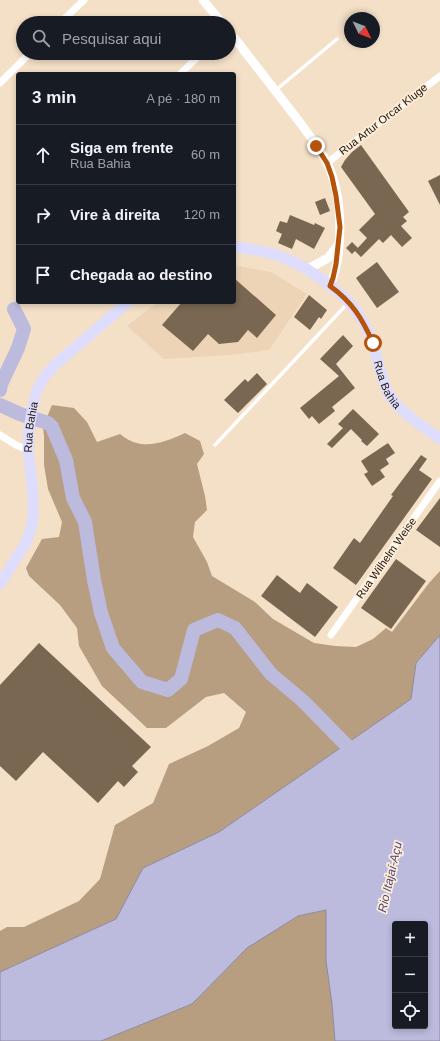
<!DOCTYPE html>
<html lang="pt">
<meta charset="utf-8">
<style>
body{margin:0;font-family:Arial,sans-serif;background:#20242c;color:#f1f3f6}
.controls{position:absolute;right:12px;bottom:12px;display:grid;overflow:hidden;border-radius:4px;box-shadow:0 2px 6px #0003}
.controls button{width:36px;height:36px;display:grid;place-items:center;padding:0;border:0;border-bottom:1px solid #363941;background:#171b24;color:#f1f3f6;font:20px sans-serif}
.compass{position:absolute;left:344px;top:12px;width:36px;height:36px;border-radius:50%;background:#171b24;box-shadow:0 2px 6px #0003;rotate:133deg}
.stop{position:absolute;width:12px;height:12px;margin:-9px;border:3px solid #b45309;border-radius:50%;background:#fff}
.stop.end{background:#b45309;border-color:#fff;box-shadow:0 1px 4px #0008}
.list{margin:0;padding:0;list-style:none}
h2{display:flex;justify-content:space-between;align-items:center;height:52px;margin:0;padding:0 16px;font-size:17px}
h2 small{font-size:13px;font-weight:400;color:#9ea1a6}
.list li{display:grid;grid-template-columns:26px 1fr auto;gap:12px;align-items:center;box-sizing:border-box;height:60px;padding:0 16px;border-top:1px solid #363941}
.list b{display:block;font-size:15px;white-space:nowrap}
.list p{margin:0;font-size:13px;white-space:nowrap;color:#9ea1a6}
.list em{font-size:13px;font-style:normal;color:#9ea1a6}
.icon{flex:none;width:22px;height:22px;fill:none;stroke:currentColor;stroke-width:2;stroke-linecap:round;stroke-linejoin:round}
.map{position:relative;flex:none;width:440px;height:1041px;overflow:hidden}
.search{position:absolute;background:#171b24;box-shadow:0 2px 6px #0003;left:16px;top:16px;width:220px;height:44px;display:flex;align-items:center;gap:10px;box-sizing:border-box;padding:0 14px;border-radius:22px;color:#9ea1a6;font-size:15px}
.panel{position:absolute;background:#171b24;box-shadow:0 2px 6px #0003;left:16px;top:72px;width:220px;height:232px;border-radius:4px}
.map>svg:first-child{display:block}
</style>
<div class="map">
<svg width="440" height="1041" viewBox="0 0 440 1041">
<rect width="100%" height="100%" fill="#f4dfc7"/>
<path fill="#eed4b6" d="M 238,266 L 271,272 L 307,294 L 269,350 L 231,355 L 164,359 L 127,326 L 157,302 L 234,302 L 234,267 Z"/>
<path fill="#b79e81" d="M 52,405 L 74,408 L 87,422 L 97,442 L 120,434 C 141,452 163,443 185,433 L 200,441 L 204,454 L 197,464 L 205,496 L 207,510 L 195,522 L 193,537 L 207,562 L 212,576 L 255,602 L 273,619 L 314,643 L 335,646 L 356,647 L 373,639 L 386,628 L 392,632 L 429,583 L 440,571 L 440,635 L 416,663 L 411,699 L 219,832 L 143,868 L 116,919 L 0,972 L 0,931 L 7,927 L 24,927 L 79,901 L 100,879 L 115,825 L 153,803 L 169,764 L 208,746 L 239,728 L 246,712 L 224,693 L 206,697 L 166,728 L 147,728 L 102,686 L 79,646 L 77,628 L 60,605 L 29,576 L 26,568 L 42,539 L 59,537 L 62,522 L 48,489 L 44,465 L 44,436 L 43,427 Z
M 327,910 L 326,961 L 332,1004 L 335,1041 L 101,1041 L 192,1004 L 247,948 L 298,916 Z"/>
<path fill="#bcbadd" stroke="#8c899f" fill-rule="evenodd" d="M 440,635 L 440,1041 L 335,1041 L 332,1004 L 326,961 L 326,910 L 298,916 L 247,948 L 192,1004 L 101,1041 L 0,1041 L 0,972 L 116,919 L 143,868 L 219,832 L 411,699 L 416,663 ZM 395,924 L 425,924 L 425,1026 L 395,1026 Z"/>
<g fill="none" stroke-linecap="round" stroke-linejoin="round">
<path stroke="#bcbadd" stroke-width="14" d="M 0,390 L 1,384 L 18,348 L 24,329 L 14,309
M 0,405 L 20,414 L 48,423 L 52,427 L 66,460 L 73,498 L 85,522 L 94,580 L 101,613 L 113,648 L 142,682 L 168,690 L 181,679 L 194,630 L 218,620 L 235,628 L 271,674 L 303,701 L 359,758"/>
</g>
<path fill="#796752" d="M 361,145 L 409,212 L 403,217 L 407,221 L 401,226 L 412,238 L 402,247 L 391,235 L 383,243 L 379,239 L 361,257 L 355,251 L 367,238 L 359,230 L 375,214 L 341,167 L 345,160 L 352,152 Z
M 440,175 L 440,205 L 428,181 Z
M 325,198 L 330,211 L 320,215 L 315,202 Z
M 290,215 L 314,225 L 315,223 L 325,228 L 314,249 L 296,239 L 292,249 L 278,243 L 282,234 L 276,231 L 280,221 L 287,223 Z
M 352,242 L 358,248 L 352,254 L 346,248 Z
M 377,262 L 399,292 L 377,308 L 356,278 Z
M 234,278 L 276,315 L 257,338 L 248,330 L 238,342 L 219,344 L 208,334 L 193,351 L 162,325 L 182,302 L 234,302 Z
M 309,295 L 327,310 L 321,319 L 319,317 L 310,330 L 294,317 Z
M 343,335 L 353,346 L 336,364 L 355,388 L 332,407 L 335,411 L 319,424 L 312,416 L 309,419 L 300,408 L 339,376 L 320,359 Z
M 257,373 L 267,384 L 238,413 L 224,400 L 245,379 L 248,382 Z
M 353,409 L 379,434 L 367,446 L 361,441 L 362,440 L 351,429 L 332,448 L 327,444 L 343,428 L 338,424 Z
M 388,443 L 395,453 L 386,459 L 389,464 L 380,470 L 385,477 L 372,486 L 364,474 L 368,472 L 361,461 Z
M 421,455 L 427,459 L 419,470 L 432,479 L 356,585 L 333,568 L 354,538 L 360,543 L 393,496 L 391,495 Z
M 440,498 L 440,547 L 416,530 Z
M 396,559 L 426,581 L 391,629 L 361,608 Z
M 277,575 L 300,593 L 307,583 L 338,607 L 315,637 L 261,596 Z
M 39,643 L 151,747 L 132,766 L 138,772 L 124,787 L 118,781 L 98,803 L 43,752 L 16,781 L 0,766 L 0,685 Z"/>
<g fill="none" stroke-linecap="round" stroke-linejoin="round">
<path stroke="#fff" stroke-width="3.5" d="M 276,90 L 337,39
M 215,445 L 347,304"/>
<path stroke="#fff" stroke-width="7" d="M 60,23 L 84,0
M 180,74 L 202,53
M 0,83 L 30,53
M 327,163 L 440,76
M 0,435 L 16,445 L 28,450
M 331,635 L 440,481"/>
<path stroke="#fff" stroke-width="9" d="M 203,0 L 222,23
M 229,31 C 252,61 275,90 298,120 C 308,134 320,148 327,163 C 343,196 344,252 330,286
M 308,269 L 328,258 L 338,245"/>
<g stroke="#dfddfd" stroke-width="11">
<path id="s1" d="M 234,247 C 241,247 248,249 255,250 C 292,256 317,274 344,297 C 356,309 368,327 373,344 C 378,361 381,378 389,394 C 400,413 423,426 440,439"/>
<path id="s2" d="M 0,584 L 27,541 L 33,520 L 33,493 L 28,450 L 29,428 L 36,392 L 45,376 L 56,364 L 128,302"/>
</g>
</g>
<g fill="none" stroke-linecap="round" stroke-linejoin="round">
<path stroke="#b45309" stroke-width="5" d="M 316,146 L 327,163 L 332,177 L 336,196 L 340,227 L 336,264 L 333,278 L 330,286 C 352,302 362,318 373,343"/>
</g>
<g text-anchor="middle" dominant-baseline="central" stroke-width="3.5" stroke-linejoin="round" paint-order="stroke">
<g font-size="11" fill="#1d160e" stroke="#feedd9">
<text transform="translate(383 119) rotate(-38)">Rua Artur Orcar Kluge</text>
<text stroke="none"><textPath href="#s1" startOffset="222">Rua Bahia</textPath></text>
<text stroke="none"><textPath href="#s2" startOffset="166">Rua Bahia</textPath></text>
<text transform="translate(386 558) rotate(-55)">Rua Wilhelm Weise</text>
</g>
<g font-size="12" font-style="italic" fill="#4e4879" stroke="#feedd9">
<text transform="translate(390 877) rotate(-77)">Rio Itajaí-Açu</text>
</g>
</g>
</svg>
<div class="controls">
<button>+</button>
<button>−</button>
<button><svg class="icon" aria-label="locate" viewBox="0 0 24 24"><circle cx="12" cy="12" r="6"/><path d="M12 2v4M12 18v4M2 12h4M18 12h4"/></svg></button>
</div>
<svg class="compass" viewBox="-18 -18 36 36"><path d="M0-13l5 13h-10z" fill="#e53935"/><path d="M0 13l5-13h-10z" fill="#9ea1a6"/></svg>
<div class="stop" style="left:373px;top:343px"></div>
<div class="stop end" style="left:316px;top:146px"></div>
<div class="search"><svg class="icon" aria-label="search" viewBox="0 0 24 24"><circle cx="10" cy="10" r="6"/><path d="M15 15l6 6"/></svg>Pesquisar aqui</div>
<section class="panel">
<h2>3 min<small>A pé · 180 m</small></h2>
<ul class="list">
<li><svg class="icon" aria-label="ahead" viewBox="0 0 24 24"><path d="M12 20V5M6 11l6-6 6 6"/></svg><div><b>Siga em frente</b><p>Rua Bahia</p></div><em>60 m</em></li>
<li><svg class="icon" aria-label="right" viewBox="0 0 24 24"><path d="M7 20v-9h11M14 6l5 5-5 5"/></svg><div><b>Vire à direita</b></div><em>120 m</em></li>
<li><svg class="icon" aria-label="arrive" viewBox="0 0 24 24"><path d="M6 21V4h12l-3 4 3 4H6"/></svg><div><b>Chegada ao destino</b></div></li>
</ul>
</section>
</div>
